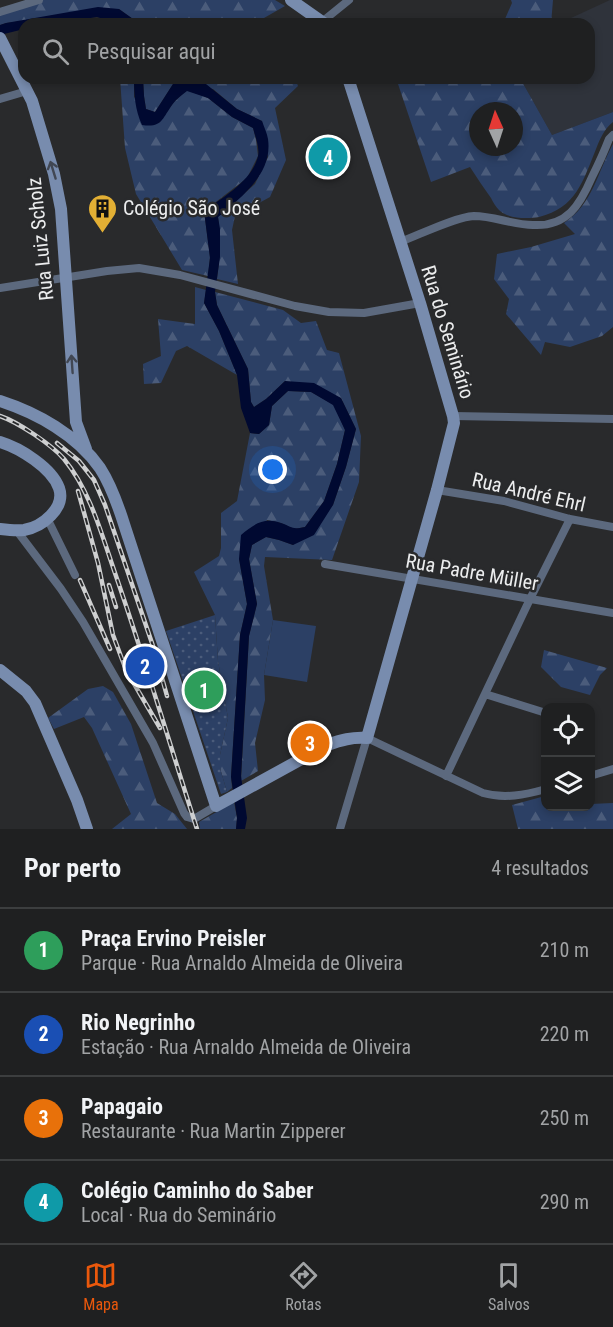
<!DOCTYPE html>
<html lang="pt">
<meta charset="utf-8">
<style>
body{margin:0;font-family:"Roboto Condensed",sans-serif;background:#27282a;color:#f1f3f6}
.controls{position:absolute;right:18px;bottom:18px;display:grid;overflow:hidden;border-radius:12px;box-shadow:0 3px 9px #0003}
.controls button{width:54px;height:54px;display:grid;place-items:center;padding:0;border:0;border-bottom:2px solid #3c3e3f;background:#1f2021;color:#f1f3f6;font:30px sans-serif}
.compass{position:absolute;left:469px;top:102px;width:54px;height:54px;border-radius:50%;background:#1f2021;box-shadow:0 3px 9px #0003;rotate:357deg}
.you{position:absolute;left:273px;top:470px;width:21px;height:21px;margin:-15px;border:4px solid #fff;border-radius:50%;background:#1a73e8;box-shadow:0 0 0 9px #1a73e833}
.badge{display:grid;place-items:center;width:39px;height:39px;border-radius:50%;background:#ea580c;color:#fff;font-size:20px;font-weight:700}
.pin{position:absolute;translate:-50% -50%;border:3px solid #fff;box-shadow:0 2px 6px #0006}
.list{margin:0;padding:0;list-style:none}
h2{display:flex;justify-content:space-between;align-items:center;height:78px;margin:0;padding:0 24px;font-size:26px}
h2 small{font-size:20px;font-weight:400;color:#a1a3a5}
.list li{display:grid;grid-template-columns:39px 1fr auto;gap:18px;align-items:center;box-sizing:border-box;height:84px;padding:0 24px;border-top:2px solid #3c3e3f}
.list b{display:block;font-size:22px;white-space:nowrap}
.list p{margin:0;font-size:20px;white-space:nowrap;color:#a1a3a5}
.list em{font-size:20px;font-style:normal;color:#a1a3a5}
.icon{flex:none;width:33px;height:33px;fill:none;stroke:currentColor;stroke-width:2;stroke-linecap:round;stroke-linejoin:round}
.map{position:relative;flex:none;width:613px;height:829px;overflow:hidden}
.search{position:absolute;background:#1f2021;box-shadow:0 3px 9px #0003;left:18px;right:18px;top:18px;height:66px;display:flex;align-items:center;gap:15px;box-sizing:border-box;padding:0 21px;border-radius:18px;color:#a1a3a5;font-size:22px}
.sheet{height:414px;background:#1f2021}
nav{display:flex;justify-content:space-around;align-items:center;box-sizing:border-box;height:84px;border-top:2px solid #3c3e3f;background:#1f2021;font-size:16px;color:#a1a3a5}
nav a{display:grid;justify-items:center;gap:3px}
nav .on{color:#ea580c}
.map>svg:first-child{display:block}
</style>
<div class="map">
<svg width="613" height="829" viewBox="0 0 613 829">
<defs>
<pattern id="forest-firs" width="22" height="20" patternUnits="userSpaceOnUse" patternTransform="scale(1.5)"><rect width="22" height="20" fill="#2c4065"/><path d="M5 1l3.5 6h-7zM16 11l3.5 6h-7z" fill="#4b5c7b"/></pattern>
<pattern id="park-dots" width="8" height="8" patternUnits="userSpaceOnUse" patternTransform="scale(1.5)"><rect width="8" height="8" fill="#2c4065"/><path d="M2 2h.1M6 6h.1" fill="none" stroke="#4b5c7b" stroke-width="1.8" stroke-linecap="round"/></pattern>
</defs>
<rect width="100%" height="100%" fill="#292a2c"/>
<path fill="#2f333b" d="M 610,0 L 613,0 L 613,112 L 552,135 L 520,78 L 589,78 L 589,24 L 558,24 Z"/>
<path fill="url(#forest-firs)" fill-rule="evenodd" d="M 27,0 L 275,0 L 285,6 L 257,22 L 259,24 L 134,24 L 133,19 L 119,9 L 6,23 L 0,25 L 0,10 Z
M 511,0 L 553,0 L 551,24 L 488,24 L 505,19 L 512,3 Z
M 120,78 L 134,78 L 134,97 L 159,123 L 174,102 L 187,90 L 208,98 L 232,117 L 253,128 L 256,140 L 258,156 L 247,178 L 204,211 L 210,257 L 208,276 L 182,270 L 136,194 L 125,148 Z
M 143,78 L 295,78 L 298,86 L 275,108 L 286,160 L 270,197 L 235,216 L 232,230 L 238,284 L 217,279 C 220,258 221,238 218,217 L 255,184 L 268,157 L 262,121 L 237,109 L 213,89 L 173,84 L 155,112 L 146,109 L 144,96 Z
M 396,78 L 520,78 L 552,135 L 613,112 L 613,122 C 604,129 600,139 596,149 C 583,181 576,208 539,217 C 527,219 508,219 499,210 C 496,207 493,202 491,198 C 484,188 477,178 470,167 L 431,182 ZM 478,111 L 514,111 L 514,147 L 478,147 Z
M 613,144 L 613,327 L 602,336 L 570,347 L 545,342 L 541,355 L 506,314 L 509,299 L 494,279 L 497,254 L 531,247 L 575,234 L 564,223 C 593,204 597,173 613,144 Z
M 195,287 L 206,290 L 204,303 L 219,331 L 237,375 L 187,346 L 176,351 L 161,383 L 144,384 L 143,364 L 161,356 L 158,319 L 195,324 Z
M 215,292 L 283,310 L 301,323 L 316,321 L 327,350 L 339,353 L 361,436 L 359,482 L 332,560 L 265,557 L 264,566 L 273,620 L 264,675 L 265,700 L 255,743 L 258,771 L 241,781 L 249,636 L 257,604 L 249,559 L 252,545 L 266,537 L 279,540 L 293,545 L 333,505 L 346,467 L 356,429 L 341,398 L 285,381 L 266,399 L 254,407 L 251,402 L 248,369 L 217,305 Z
M 288,391 L 311,392 L 334,405 L 345,430 L 337,464 L 324,501 L 305,527 L 294,529 L 281,523 L 267,520 L 239,559 L 247,604 L 240,635 L 231,776 L 232,788 L 227,792 L 220,768 L 220,755 L 228,718 L 218,661 L 215,615 L 194,572 L 219,556 L 221,548 L 221,513 L 237,501 L 250,433 L 259,434 L 269,425 L 272,406 Z
M 544,650 L 607,668 L 600,675 L 590,695 L 561,687 L 541,667 Z
M 103,686 L 113,692 L 131,724 L 157,803 L 175,814 L 187,829 L 112,829 L 131,814 L 92,728 L 84,717 L 54,729 L 48,718 L 88,689 Z
M 545,796 L 546,806 L 590,806 L 591,804 L 613,803 L 613,829 L 518,829 L 512,805 Z
M 234,802 L 237,818 L 236,829 L 200,829 L 199,822 Z"/>
<path fill="url(#park-dots)" d="M 215,615 L 218,661 L 228,718 L 220,755 L 220,768 L 227,792 L 221,794 L 166,631 Z"/>
<path fill="#2c4065" d="M 273,620 L 316,626 L 307,682 L 264,675 Z"/>
<path fill="#000931" d="M 98,7 L 119,9 L 133,19 L 134,24 L 119,24 L 97,17 L 51,24 L 24,24 L 24,29 L 0,35 L 0,25 L 6,23 Z
M 134,78 L 143,78 L 144,96 L 146,109 L 155,112 L 173,84 L 185,80 L 201,80 L 237,109 L 262,121 C 264,127 267,133 268,139 C 273,174 241,197 218,217 L 220,229 L 220,257 L 215,292 L 217,305 L 248,369 L 251,402 L 254,407 L 266,399 L 285,381 L 314,383 L 341,398 L 356,429 L 346,467 L 333,505 L 314,535 L 293,545 L 279,540 L 266,537 L 252,545 L 249,559 L 257,604 L 249,636 L 241,776 L 247,818 L 245,829 L 236,829 L 237,818 L 231,777 L 240,635 L 247,604 L 239,559 L 241,535 C 254,524 264,517 281,523 C 293,527 291,530 305,527 L 324,501 L 337,464 L 345,430 L 333,405 L 311,392 L 288,391 L 272,406 L 269,425 L 259,434 L 250,433 L 241,408 L 237,375 L 219,331 L 204,303 L 210,258 L 204,211 C 223,197 252,181 258,156 C 260,148 255,136 253,128 L 232,117 L 208,98 L 187,91 C 182,95 176,99 172,105 C 162,119 162,128 142,125 C 135,110 134,94 134,78 Z"/>
<g fill="none" stroke-linecap="round" stroke-linejoin="round">
<path stroke="#5c697e" stroke-width="8" d="M 0,12 L 39,0
M 323,21 L 349,0
M 0,99 L 27,91
M 400,242 C 419,235 455,217 474,216 C 494,216 513,225 533,225 C 567,227 580,205 592,177 C 598,165 604,152 609,139 L 613,135
M 0,288 L 107,271 L 139,268 L 180,275 L 295,306 L 329,312 L 364,313 L 420,303
M 453,416 L 613,419
M 437,490 L 504,501 L 570,519 L 613,527
M 47,518 L 75,575
M 17,531 L 61,589 L 83,622 L 153,743 L 184,813 L 187,817 L 194,819 L 216,806
M 325,564 L 613,613
M 485,694 L 546,713
M 446,776 L 530,599 L 570,519
M 590,776 L 613,769
M 340,829 L 367,738 L 483,793 C 504,799 525,795 546,789"/>
<path stroke="#788cae" stroke-width="12" d="M 291,0 L 325,24
M 0,38 L 32,101 L 54,174 L 61,209 L 76,422 L 86,449
M 0,401 C 37,413 77,435 100,468 C 111,485 118,505 124,524 L 216,806 L 327,745 C 341,740 352,737 367,738 L 437,490 L 454,423 L 453,416 L 420,303 L 348,78
M 0,442 C 20,448 52,468 59,488 C 66,508 42,527 24,530 C 16,531 8,530 0,529
M 0,670 L 26,691 L 35,703 L 77,800 L 87,829"/>
<defs>
<path id="rail" d="M 0,416 C 18,422 52,445 64,459 C 91,492 102,536 116,576 C 145,660 170,745 197,829
M 57,443 L 79,461 L 94,480 L 105,505 L 154,649 L 167,696
M 78,491 L 98,563 L 113,635 L 126,670 L 160,728
M 80,580 L 110,649
M 109,585 L 116,607"/>
</defs>
<use href="#rail" stroke="#cecfd0" stroke-width="4.5"/>
<use href="#rail" stroke="#292a2c" stroke-width="2" stroke-dasharray="7" stroke-linecap="butt"/>
</g>
<defs><path id="oneway-shaft" d="M-6 0H5M1.5-3L5.5 0L1.5 3" fill="none" stroke-width="1.6" stroke-linecap="round" stroke-linejoin="round" transform="scale(1.5)"/></defs>
<g stroke="#414753">
<use href="#oneway-shaft" transform="translate(53 170) rotate(-107)"/>
<use href="#oneway-shaft" transform="translate(72 364) rotate(-94)"/>
</g>
<defs>
<symbol id="building-pin" viewBox="-11 -11 22 30"><path d="M0 17L-7.5 6A9.5 9.5 0 1 1 7.5 6Z" fill="#e2af34" stroke="#292a2c"/><path d="M-4-6H4V6H1V3H-1V6H-4ZM-2.5-4.3h1.7v1.8h-1.7ZM.8-4.3h1.7v1.8H.8ZM-2.5-1h1.7V.8h-1.7ZM.8-1h1.7V.8H.8Z" fill="#111"/></symbol>
</defs>
<g fill-rule="evenodd">
<use href="#building-pin" x="86" y="192" width="33" height="45"/>
</g>
<g text-anchor="middle" dominant-baseline="central" stroke-width="5" stroke-linejoin="round" paint-order="stroke">
<g font-size="20" fill="#ecedee" stroke="#292a2c" text-anchor="start">
<text x="123" y="208">Colégio São José</text>
</g>
<g font-size="20" fill="#ecedee" stroke="#292a2c">
<text transform="translate(40 239) rotate(-96)">Rua Luiz Scholz</text>
<text transform="translate(448 332) rotate(73)">Rua do Seminário</text>
<text transform="translate(529 492) rotate(13)">Rua André Ehrl</text>
<text transform="translate(472 572) rotate(10)">Rua Padre Müller</text>
</g>
</g>
</svg>
<div class="controls">
<button><svg class="icon" aria-label="locate" viewBox="0 0 24 24"><circle cx="12" cy="12" r="6"/><path d="M12 2v4M12 18v4M2 12h4M18 12h4"/></svg></button>
<button><svg class="icon" aria-label="layers" viewBox="0 0 24 24"><path d="M12 4l9 5-9 5-9-5zM3 14l9 5 9-5"/></svg></button>
</div>
<svg class="compass" viewBox="-18 -18 36 36"><path d="M0-13l5 13h-10z" fill="#e53935"/><path d="M0 13l5-13h-10z" fill="#a1a3a5"/></svg>
<div class="you"></div>
<div class="pin badge" style="left:204px;top:690px;background:#2e9e5b">1</div>
<div class="pin badge" style="left:145px;top:666px;background:#1a4fb4">2</div>
<div class="pin badge" style="left:310px;top:743px;background:#e8710a">3</div>
<div class="pin badge" style="left:328px;top:157px;background:#0f9aa8">4</div>
<div class="search"><svg class="icon" aria-label="search" viewBox="0 0 24 24"><circle cx="10" cy="10" r="6"/><path d="M15 15l6 6"/></svg>Pesquisar aqui</div>
</div>
<section class="sheet">
<h2>Por perto<small>4 resultados</small></h2>
<ul class="list">
<li><span class="badge" style="background:#2e9e5b">1</span><div><b>Praça Ervino Preisler</b><p>Parque · Rua Arnaldo Almeida de Oliveira</p></div><em>210 m</em></li>
<li><span class="badge" style="background:#1a4fb4">2</span><div><b>Rio Negrinho</b><p>Estação · Rua Arnaldo Almeida de Oliveira</p></div><em>220 m</em></li>
<li><span class="badge" style="background:#e8710a">3</span><div><b>Papagaio</b><p>Restaurante · Rua Martin Zipperer</p></div><em>250 m</em></li>
<li><span class="badge" style="background:#0f9aa8">4</span><div><b>Colégio Caminho do Saber</b><p>Local · Rua do Seminário</p></div><em>290 m</em></li>
</ul>
</section>
<nav>
<a class="on"><svg class="icon" aria-label="map" viewBox="0 0 24 24"><path d="M3 6l6-2 6 2 6-2v14l-6 2-6-2-6 2zM9 4v14M15 6v14"/></svg>Mapa</a>
<a><svg class="icon" aria-label="directions" viewBox="0 0 24 24"><path d="M12 3l9 9-9 9-9-9zM9 14v-3h6M13 9l2 2-2 2"/></svg>Rotas</a>
<a><svg class="icon" aria-label="saved" viewBox="0 0 24 24"><path d="M7 4h10v16l-5-4-5 4z"/></svg>Salvos</a>
</nav>
